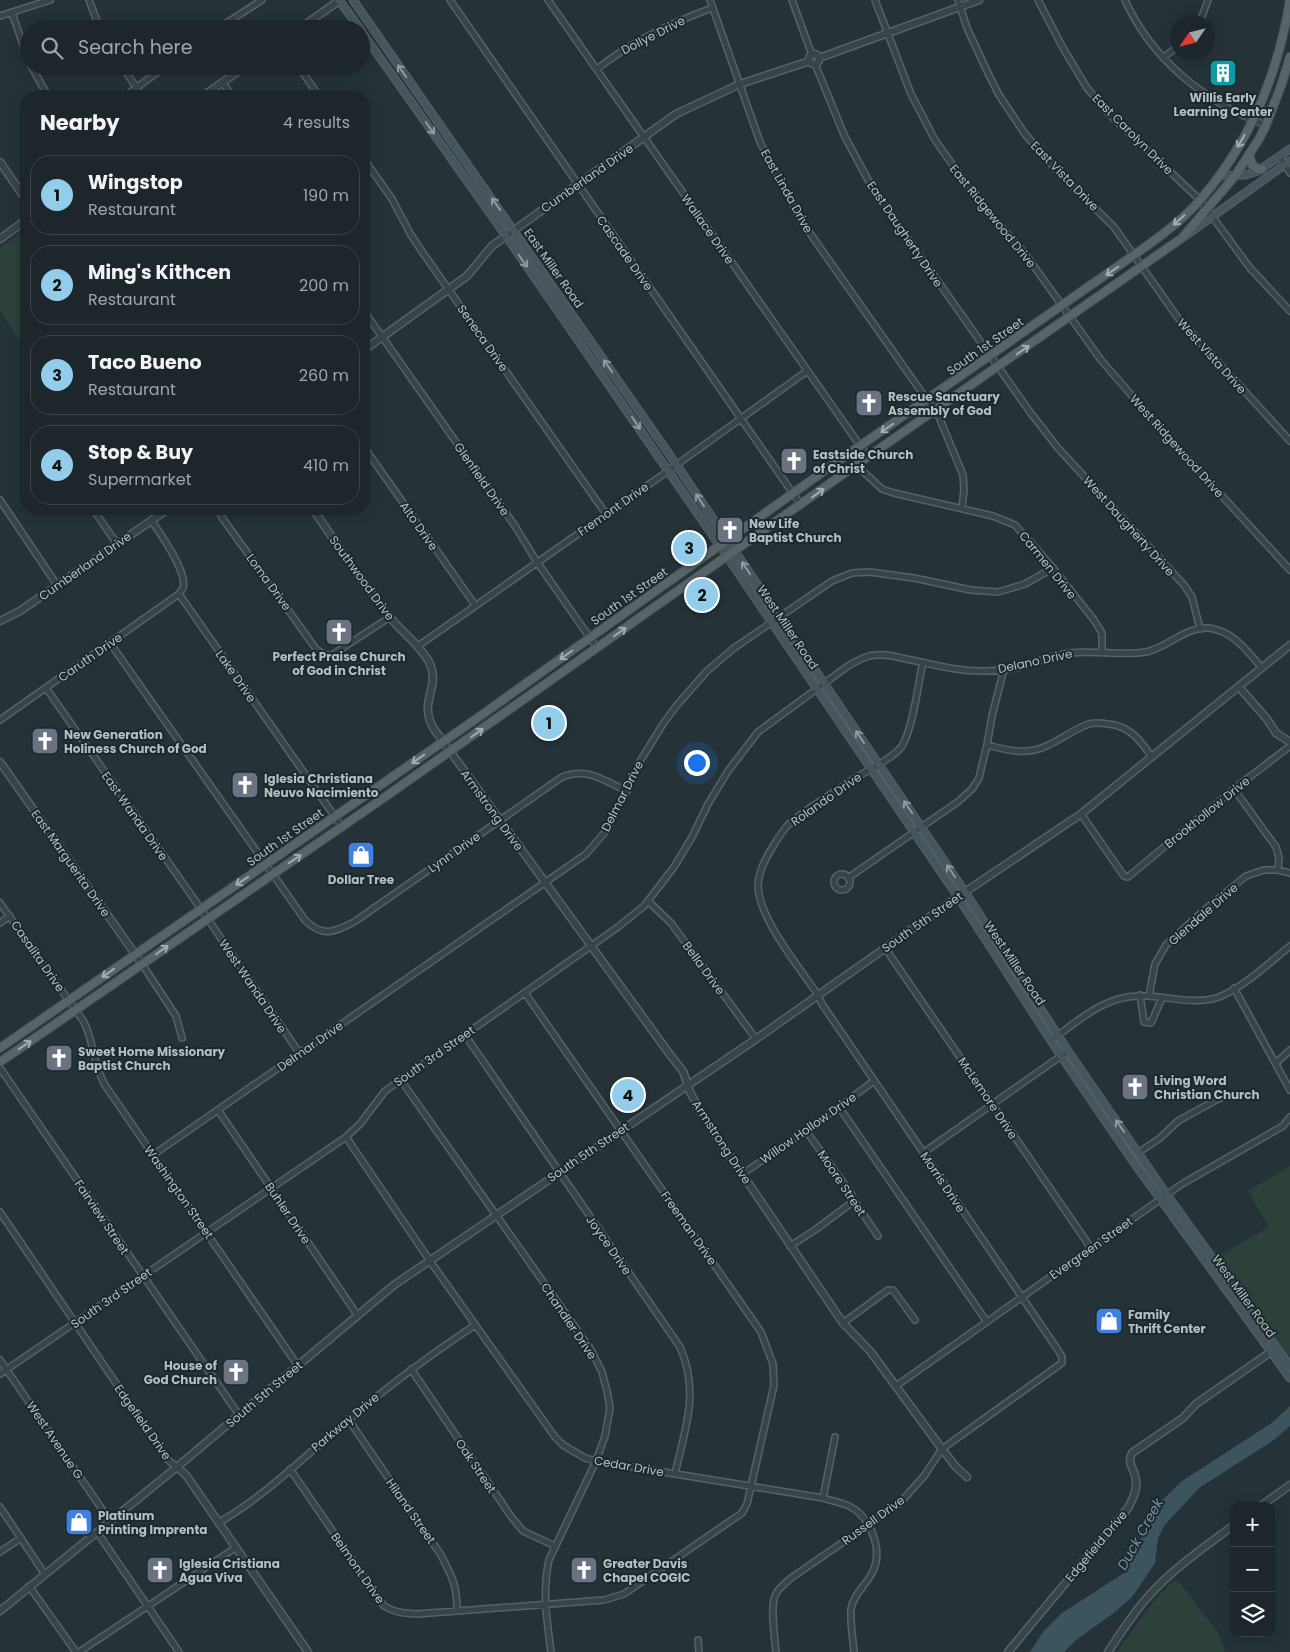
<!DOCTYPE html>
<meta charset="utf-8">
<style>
body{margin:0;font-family:Poppins,sans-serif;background:#252e33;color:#f1f3f6}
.controls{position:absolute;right:15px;bottom:15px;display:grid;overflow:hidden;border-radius:10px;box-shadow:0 2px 12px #0003}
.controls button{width:45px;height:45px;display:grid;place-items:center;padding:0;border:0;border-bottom:1px solid #3a4347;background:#1c262b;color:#f1f3f6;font:25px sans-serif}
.compass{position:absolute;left:1170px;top:15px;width:45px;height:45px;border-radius:50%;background:#1c262b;box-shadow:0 2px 12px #0003;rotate:235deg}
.you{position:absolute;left:696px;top:762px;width:18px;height:18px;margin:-12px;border:4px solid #fff;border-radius:50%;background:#1a73e8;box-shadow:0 0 0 8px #1a73e833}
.badge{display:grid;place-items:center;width:32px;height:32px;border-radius:50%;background:#92ceec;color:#111;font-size:16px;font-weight:700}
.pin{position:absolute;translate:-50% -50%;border:2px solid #fff;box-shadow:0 1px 5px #0006}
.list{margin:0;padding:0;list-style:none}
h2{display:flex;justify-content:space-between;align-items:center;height:65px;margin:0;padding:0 20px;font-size:21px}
h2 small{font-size:16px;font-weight:400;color:#a0a5a9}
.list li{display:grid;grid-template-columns:32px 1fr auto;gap:15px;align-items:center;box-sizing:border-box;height:80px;margin:0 10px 10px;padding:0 10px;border:1px solid #3a4347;border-radius:20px}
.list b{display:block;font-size:19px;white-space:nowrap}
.list p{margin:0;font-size:16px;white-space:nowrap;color:#a0a5a9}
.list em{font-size:16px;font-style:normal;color:#a0a5a9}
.icon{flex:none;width:28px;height:28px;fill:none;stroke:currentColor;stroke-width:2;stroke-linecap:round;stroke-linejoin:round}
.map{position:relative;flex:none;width:1290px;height:1652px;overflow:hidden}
.search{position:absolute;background:#1c262b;box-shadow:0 2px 12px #0003;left:20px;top:20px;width:350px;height:55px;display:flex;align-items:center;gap:12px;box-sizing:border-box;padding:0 18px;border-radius:28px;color:#a0a5a9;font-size:19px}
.panel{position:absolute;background:#1c262b;box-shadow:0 2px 12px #0003;left:20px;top:90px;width:350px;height:425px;border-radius:20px}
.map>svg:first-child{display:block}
</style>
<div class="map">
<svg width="1290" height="1652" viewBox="0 0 1290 1652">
<rect width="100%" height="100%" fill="#253339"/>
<path fill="#2d413b" d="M 26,229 L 26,350 L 0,311 L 0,248 Z
M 1290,1166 L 1290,1357 L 1217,1257 L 1269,1227 L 1248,1191 Z
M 1174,1581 L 1179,1582 L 1217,1631 L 1225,1652 L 1117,1652 L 1157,1597 Z"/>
<path fill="#3b545e" d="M 1290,1406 L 1290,1426 L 1274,1440 L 1199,1488 L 1164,1526 L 1158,1538 L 1155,1563 L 1132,1597 L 1111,1615 L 1076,1640 L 1064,1652 L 1030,1652 L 1043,1632 L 1062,1613 L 1124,1573 L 1136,1553 L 1149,1516 L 1156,1506 L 1182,1481 L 1273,1422 Z"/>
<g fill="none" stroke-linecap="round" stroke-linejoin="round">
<defs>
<path id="minor" d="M 89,0 L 100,29
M 450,0 L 801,505
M 548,0 L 868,457
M 710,0 L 760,142 L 800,219 L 939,417 L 963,475 L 964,490 L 962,508
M 792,0 L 812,55
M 875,0 L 911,94 L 935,140 L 952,164 L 980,203 L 1023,251 L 1101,360 L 1167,436 L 1290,570
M 958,0 L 967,28 L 988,73 L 999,95 L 1025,134 L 1059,173 L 1114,227 L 1178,318 L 1290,441
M 1038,0 L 1063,48 L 1087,88 L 1107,112 L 1200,200 L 1250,268 L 1290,311
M 1125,0 C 1152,60 1206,103 1266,125
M 12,13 L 29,62
M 0,16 L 50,0
M 1200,22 L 1208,0
M 217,29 L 262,0
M 1163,58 L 1178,46
M 815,64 L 845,137 L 873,189 L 1030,412 L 1058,448 L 1184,585 L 1192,597 L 1200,629
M 31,66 L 48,96
M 122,66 L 142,96
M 298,66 L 319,96
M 597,69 C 632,41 671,23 712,8
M 223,83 L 232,96
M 125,96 L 166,66
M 1280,157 L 1290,173
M 364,159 L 392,199 L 411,235 L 423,253 L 606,514
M 364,311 L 515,526 L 537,562 L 597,648
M 364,447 L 475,605
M 856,465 L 882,489 L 894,493 L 993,516 L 1015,525 L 1053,568 L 1094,620 L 1102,633 L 1102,652
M 0,500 L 57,585
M 93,509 L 117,544
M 221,516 L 316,649 L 325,655 L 332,655 L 390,617
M 179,594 L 342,827
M 110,643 L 305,920 C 323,938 334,932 354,922 L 562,777 C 587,767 603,780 627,791
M 418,646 L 668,471 L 807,371
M 46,688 L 201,909 L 300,1054
M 0,720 L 179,594 C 180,592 182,590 183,588 C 188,572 160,533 151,520
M 987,745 C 1006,750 1025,755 1044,747 C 1060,741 1073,729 1089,724 C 1095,722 1102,723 1108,724 C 1130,726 1140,740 1152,757
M 1234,789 L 1276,847 L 1279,858 L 1278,870
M 1081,814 L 1124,876 L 1128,877 L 1234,789 L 1290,746
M834 882a8 8 0 1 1 16 0a8 8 0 1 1-16 0Z
M 848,878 L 959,801 L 972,789 L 979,778 L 987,745 L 992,716 L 1004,669
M 648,901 L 671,923 L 756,1039
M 0,903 L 84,1022 C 94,1042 93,1065 105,1085 L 298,1366
M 0,923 L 10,916
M 885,948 L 1091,1248
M 142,964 L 176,1016 L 182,1038
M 1234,988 L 1290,1090
M 1140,995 L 1144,1022 L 1151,1023 L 1162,998
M 1149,996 L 1155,964 L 1166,945 L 1202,912 L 1246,876 L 1264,870 L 1278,870 L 1290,873
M 465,1035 L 680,1347 C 700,1392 685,1429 675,1474
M 1056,1037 C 1083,1016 1111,993 1147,996 C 1170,997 1196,1005 1219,997 C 1244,987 1269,963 1290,946
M 1276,1063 L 1290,1050
M 0,1068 L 239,1415
M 400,1079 L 590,1348 L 602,1372 L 607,1391 L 610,1408 L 605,1436 L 596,1461 L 549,1560 C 542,1591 547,1621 551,1652
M 839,1107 L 987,1322
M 218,1110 L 358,1316
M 806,1131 L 851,1193 L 853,1199 L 878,1236
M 346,1137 L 430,1261 L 555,1437 L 563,1445 L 585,1458 L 596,1461 L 823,1498 C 831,1501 841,1502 849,1506 C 871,1517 884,1551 872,1573 C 866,1585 853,1595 851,1609 C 850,1623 853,1639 854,1652
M 923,1153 L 1068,1051
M 1138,1153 L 1160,1138 L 1178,1121 L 1218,1099 L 1230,1095
M 153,1155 L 586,854 L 605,832 L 627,791 L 639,763 L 663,724 L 677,705 L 707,671 L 734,648 L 832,581 L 852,573 L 870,572 L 914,578 L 971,590 L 998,592 L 1025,584 L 1053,568
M 742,1174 L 806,1131 L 874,1081
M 0,1212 L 168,1460 L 177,1467
M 790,1246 L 815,1230 L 850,1204 L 853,1199
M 843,1323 L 888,1290 L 893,1290 L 915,1320
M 0,1360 L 110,1521
M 411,1369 L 510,1515 L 523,1531 L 555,1546
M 0,1374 L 346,1137 L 360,1124 L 385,1091 L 618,927 L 644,906 L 674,867 L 692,837 L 708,804 L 728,771 L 758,732 L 848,666 C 857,661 866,655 876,655 C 887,654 897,657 906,659 C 932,664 959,672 985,671 C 995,671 1006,670 1015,668 C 1033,664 1051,655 1070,653 C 1095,650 1121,656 1146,652 C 1167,648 1186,626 1209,628 C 1233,631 1247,651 1262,668
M 896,1386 L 1182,1184 L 1283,1126 L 1290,1117
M 348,1419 L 441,1555 C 452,1577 457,1584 457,1610
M 290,1469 L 384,1606 C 395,1613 404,1613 417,1614 L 604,1600 L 624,1594 L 742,1513 L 747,1504 L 774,1385 L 773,1364 L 761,1332 L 525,993
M 823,1498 L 835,1437
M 0,1507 L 44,1573
M 218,1523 C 265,1496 305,1456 347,1421 C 388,1386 430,1355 475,1325
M 97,1532 L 179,1652
M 0,1552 L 21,1538
M 29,1586 L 76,1652
M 698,1640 L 699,1652
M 79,1652 L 235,1548
M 776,1652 C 775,1639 770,1607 775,1596 C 777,1589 786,1583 791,1578 L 900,1503 L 924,1476 L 942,1449 L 1062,1363 L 1062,1357 L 1058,1350 L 822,1004 L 818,995 C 799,967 760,920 758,887 C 758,873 765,859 772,848 C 777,840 781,833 787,826 C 806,808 831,795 852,780 C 865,772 894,758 902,746 C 913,728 918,684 923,662"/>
<path id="tertiary" d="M 299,29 L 340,0
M809 59a5 5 0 1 1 10 0a5 5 0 1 1-10 0Z
M 819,58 L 979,0
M 203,96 L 246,66
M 0,162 L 26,200
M 0,239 L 26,220
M 364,350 L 467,276 L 492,246 L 676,114 L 740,84 L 810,61
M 313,509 C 337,545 362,581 389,616 C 401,632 419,643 429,662 C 442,688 417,701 434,729 L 671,1056 L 683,1071 L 690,1092 L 701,1113 L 843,1323 L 870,1351 L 942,1449 L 956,1467 L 967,1477
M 0,621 L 20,611 L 168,509
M 1239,687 L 1267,719 L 1276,733 L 1290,742
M 0,762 L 142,964
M 177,1467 L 186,1475 L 308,1652
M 1261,1506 L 1290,1485
M 0,1611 L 177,1467 L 394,1285 L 756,1039 L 965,892 L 1081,814 L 1290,645
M 1008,1652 L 1128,1508 C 1133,1499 1139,1487 1135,1476 C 1133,1466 1127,1464 1132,1453 L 1183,1418 L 1196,1404 L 1275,1349
M 1108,1652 C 1120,1634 1132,1615 1146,1599 C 1171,1570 1203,1548 1234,1525"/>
<path id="secondary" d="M 339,0 L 360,29
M 353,0 L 676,464 L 965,892 L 1068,1051 L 1167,1195 L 1290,1366
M 361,31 L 506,236 L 720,546 L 958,897 L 1061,1056 L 1130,1157 L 1290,1378
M 1219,176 L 1245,175 L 1258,171 L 1290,149
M 1185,236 L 1290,161"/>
<path id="primary" d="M 1249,154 L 1252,165 L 1258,169 L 1262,169
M 0,1048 L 476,719 L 834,464 L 1134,255 C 1158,238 1182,221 1201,199 C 1251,141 1278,75 1290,0
M 0,1062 L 385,797 L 856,465 L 1182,238 L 1235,176 L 1259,139 L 1266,125 L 1281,86 L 1290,57"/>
</defs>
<use href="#minor" stroke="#576267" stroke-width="8"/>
<use href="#tertiary" stroke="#576267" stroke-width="9"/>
<use href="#secondary" stroke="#576267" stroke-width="9"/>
<use href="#primary" stroke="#455055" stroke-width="10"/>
<use href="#minor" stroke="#384449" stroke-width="5"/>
<use href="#tertiary" stroke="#384449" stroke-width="6"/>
<use href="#secondary" stroke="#47555c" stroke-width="7"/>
<use href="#primary" stroke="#576469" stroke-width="8"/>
</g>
<defs><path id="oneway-shaft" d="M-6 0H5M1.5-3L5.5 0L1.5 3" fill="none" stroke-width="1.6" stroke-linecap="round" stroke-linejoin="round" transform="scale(1.25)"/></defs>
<g stroke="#8e9aa0">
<use href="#oneway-shaft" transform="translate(402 71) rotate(-125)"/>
<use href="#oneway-shaft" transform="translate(430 128) rotate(55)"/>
<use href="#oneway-shaft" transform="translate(496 204) rotate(-125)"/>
<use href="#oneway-shaft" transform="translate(523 261) rotate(55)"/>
<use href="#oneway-shaft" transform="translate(608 366) rotate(-125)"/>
<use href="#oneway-shaft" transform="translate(636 423) rotate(56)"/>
<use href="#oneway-shaft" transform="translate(700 500) rotate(-123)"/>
<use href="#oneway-shaft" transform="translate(746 568) rotate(-124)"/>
<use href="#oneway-shaft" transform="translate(860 737) rotate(-124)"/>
<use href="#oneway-shaft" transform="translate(908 807) rotate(-124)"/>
<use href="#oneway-shaft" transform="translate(951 871) rotate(-124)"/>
<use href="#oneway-shaft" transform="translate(1120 1126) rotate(-125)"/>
</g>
<g stroke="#a1adb3">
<use href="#oneway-shaft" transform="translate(1241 141) rotate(120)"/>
<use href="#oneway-shaft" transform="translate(1179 220) rotate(138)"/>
<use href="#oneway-shaft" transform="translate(1112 271) rotate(145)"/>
<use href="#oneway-shaft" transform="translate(1023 350) rotate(-35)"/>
<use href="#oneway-shaft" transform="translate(887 428) rotate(145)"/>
<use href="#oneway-shaft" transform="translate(818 493) rotate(-36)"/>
<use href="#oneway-shaft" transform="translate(620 632) rotate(-35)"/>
<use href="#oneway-shaft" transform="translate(566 655) rotate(145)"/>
<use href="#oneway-shaft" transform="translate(477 733) rotate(-35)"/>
<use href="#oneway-shaft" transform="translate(418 759) rotate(145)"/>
<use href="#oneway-shaft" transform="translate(295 859) rotate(-34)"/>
<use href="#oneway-shaft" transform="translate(242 881) rotate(146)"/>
<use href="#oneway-shaft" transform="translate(162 950) rotate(-35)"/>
<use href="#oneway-shaft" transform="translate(108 973) rotate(145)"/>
<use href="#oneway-shaft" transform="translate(25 1045) rotate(-34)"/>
</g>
<defs>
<symbol id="building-square" viewBox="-11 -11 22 22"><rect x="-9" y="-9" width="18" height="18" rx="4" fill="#0f9aa8" stroke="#1e292e"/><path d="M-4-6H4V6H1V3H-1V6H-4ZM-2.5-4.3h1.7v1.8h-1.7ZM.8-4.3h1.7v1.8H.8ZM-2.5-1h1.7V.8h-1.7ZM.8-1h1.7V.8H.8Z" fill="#fff"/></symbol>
<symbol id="church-square" viewBox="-11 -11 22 22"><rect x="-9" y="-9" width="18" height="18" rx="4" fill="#6b7280" stroke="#1e292e"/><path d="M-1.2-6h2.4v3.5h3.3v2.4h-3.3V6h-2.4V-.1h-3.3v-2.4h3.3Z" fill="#fff"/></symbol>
<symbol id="shop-square" viewBox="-11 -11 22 22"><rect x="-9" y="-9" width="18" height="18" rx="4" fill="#3f7fe0" stroke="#1e292e"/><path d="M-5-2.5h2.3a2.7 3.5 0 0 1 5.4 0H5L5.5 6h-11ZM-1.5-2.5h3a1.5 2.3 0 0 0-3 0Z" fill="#fff"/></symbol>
</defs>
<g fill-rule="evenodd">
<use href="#building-square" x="1207" y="57" width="32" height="32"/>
<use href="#church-square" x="853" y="387" width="32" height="32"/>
<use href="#church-square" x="778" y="445" width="32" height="32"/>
<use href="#church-square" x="714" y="514" width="32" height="32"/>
<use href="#church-square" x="323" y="616" width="32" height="32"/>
<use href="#church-square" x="29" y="725" width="32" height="32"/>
<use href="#church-square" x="229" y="769" width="32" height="32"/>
<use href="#shop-square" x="345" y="839" width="32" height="32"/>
<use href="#church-square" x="43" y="1042" width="32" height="32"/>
<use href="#church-square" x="1119" y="1071" width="32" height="32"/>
<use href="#shop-square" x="1093" y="1305" width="32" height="32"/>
<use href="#church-square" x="220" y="1356" width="32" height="32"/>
<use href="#shop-square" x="63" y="1506" width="32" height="32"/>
<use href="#church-square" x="144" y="1554" width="32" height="32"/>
<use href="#church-square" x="568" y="1554" width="32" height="32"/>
</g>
<g text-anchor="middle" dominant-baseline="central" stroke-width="4" stroke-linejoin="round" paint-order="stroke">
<g font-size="12" fill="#b4bfc5" stroke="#1e292e">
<text transform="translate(653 35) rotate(-27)">Dollye Drive</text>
<text transform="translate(1133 134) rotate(45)">East Carolyn Drive</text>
<text transform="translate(1065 176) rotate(46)">East Vista Drive</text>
<text transform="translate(587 178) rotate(-35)">Cumberland Drive</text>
<text transform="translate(787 191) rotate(61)">East Linda Drive</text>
<text transform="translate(993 216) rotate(51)">East Ridgewood Drive</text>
<text transform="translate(708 229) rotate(55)">Wallace Drive</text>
<text transform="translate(905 234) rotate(56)">East Daugherty Drive</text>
<text transform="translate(625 253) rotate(55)">Cascade Drive</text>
<text transform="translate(554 268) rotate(55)">East Miller Road</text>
<text transform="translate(483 338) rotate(55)">Seneca Drive</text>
<text transform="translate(985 346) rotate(-35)">South 1st Street</text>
<text transform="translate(1212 356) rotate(48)">West Vista Drive</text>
<text transform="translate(1177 446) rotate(48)">West Ridgewood Drive</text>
<text transform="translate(482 479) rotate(55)">Glenfield Drive</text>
<text transform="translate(613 509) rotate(-35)">Fremont Drive</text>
<text transform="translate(419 526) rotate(55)">Alto Drive</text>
<text transform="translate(1129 526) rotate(48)">West Daugherty Drive</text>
<text transform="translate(1048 565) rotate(51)">Carmen Drive</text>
<text transform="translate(85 566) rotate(-35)">Cumberland Drive</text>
<text transform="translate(362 578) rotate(54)">Southwood Drive</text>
<text transform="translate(269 582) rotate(54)">Loma Drive</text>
<text transform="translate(629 596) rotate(-35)">South 1st Street</text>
<text transform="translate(788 627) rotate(56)">West Miller Road</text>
<text transform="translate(90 657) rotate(-35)">Caruth Drive</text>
<text transform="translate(1035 661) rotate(-12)">Delano Drive</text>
<text transform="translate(236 676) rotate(55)">Lake Drive</text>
<text transform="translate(622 796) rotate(-63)">Delmar Drive</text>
<text transform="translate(826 799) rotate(-35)">Rolando Drive</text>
<text transform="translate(492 810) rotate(54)">Armstrong Drive</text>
<text transform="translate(1207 812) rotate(-39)">Brookhollow Drive</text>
<text transform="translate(135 816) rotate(55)">East Wanda Drive</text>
<text transform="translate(285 837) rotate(-35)">South 1st Street</text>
<text transform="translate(454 852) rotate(-35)">Lynn Drive</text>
<text transform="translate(71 863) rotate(55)">East Marguerita Drive</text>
<text transform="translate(1203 914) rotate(-41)">Glendale Drive</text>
<text transform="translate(922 922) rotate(-35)">South 5th Street</text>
<text transform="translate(38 956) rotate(55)">Casalita Drive</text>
<text transform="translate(1015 963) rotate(56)">West Miller Road</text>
<text transform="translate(704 968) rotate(54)">Bella Drive</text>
<text transform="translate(253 986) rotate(56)">West Wanda Drive</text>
<text transform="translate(310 1046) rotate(-35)">Delmar Drive</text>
<text transform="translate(434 1056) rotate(-35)">South 3rd Street</text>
<text transform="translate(988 1098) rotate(56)">McLemore Drive</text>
<text transform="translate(808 1128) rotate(-35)">Willow Hollow Drive</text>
<text transform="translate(722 1142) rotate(57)">Armstrong Drive</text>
<text transform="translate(588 1152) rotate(-34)">South 5th Street</text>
<text transform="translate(943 1182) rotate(56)">Morris Drive</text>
<text transform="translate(842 1183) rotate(56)">Moore Street</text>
<text transform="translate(179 1192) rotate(55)">Washington Street</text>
<text transform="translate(288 1213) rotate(56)">Buhler Drive</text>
<text transform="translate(102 1217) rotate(56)">Fairview Street</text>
<text transform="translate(689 1228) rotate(55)">Freeman Drive</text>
<text transform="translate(609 1245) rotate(55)">Joyce Drive</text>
<text transform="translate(1091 1248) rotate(-35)">Evergreen Street</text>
<text transform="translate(1244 1296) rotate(54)">West Miller Road</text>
<text transform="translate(111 1298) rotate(-35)">South 3rd Street</text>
<text transform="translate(569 1321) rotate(56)">Chandler Drive</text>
<text transform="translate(264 1394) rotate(-40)">South 5th Street</text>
<text transform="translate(143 1422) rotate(55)">Edgefield Drive</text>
<text transform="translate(345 1422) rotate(-40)">Parkway Drive</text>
<text transform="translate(55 1440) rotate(56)">West Avenue G</text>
<text transform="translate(476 1466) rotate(56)">Oak Street</text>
<text transform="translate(629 1466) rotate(10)">Cedar Drive</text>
<text transform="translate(411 1511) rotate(55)">Hiland Street</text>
<text transform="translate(873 1520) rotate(-36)">Russell Drive</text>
<text transform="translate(1096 1546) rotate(-50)">Edgefield Drive</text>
<text transform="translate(358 1568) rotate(55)">Belmont Drive</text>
</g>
<g font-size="12" font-weight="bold" fill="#b4bfc5" stroke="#1e292e" text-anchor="start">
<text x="1223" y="97" text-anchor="middle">Willis Early<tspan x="1223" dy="14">Learning Center</tspan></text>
<text x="888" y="396">Rescue Sanctuary<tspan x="888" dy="14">Assembly of God</tspan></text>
<text x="813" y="454">Eastside Church<tspan x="813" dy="14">of Christ</tspan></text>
<text x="749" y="523">New Life<tspan x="749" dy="14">Baptist Church</tspan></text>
<text x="339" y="656" text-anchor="middle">Perfect Praise Church<tspan x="339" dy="14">of God in Christ</tspan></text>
<text x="64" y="734">New Generation<tspan x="64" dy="14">Holiness Church of God</tspan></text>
<text x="264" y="778">Iglesia Christiana<tspan x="264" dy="14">Neuvo Nacimiento</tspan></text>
<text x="361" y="879" text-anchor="middle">Dollar Tree</text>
<text x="78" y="1051">Sweet Home Missionary<tspan x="78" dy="14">Baptist Church</tspan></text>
<text x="1154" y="1080">Living Word<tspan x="1154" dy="14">Christian Church</tspan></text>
<text x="1128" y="1314">Family<tspan x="1128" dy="14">Thrift Center</tspan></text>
<text x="217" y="1365" text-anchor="end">House of<tspan x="217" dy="14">God Church</tspan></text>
<text x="98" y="1515">Platinum<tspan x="98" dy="14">Printing Imprenta</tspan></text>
<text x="179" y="1563">Iglesia Cristiana<tspan x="179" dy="14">Agua Viva</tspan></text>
<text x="603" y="1563">Greater Davis<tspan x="603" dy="14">Chapel COGIC</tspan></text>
</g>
<g font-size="14" font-style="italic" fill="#7193a0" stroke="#1e292e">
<text transform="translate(1140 1534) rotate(-61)">Duck Creek</text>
</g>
</g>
</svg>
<div class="controls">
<button>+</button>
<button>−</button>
<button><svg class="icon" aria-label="layers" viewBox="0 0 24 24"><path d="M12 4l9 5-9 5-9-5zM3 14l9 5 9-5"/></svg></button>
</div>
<svg class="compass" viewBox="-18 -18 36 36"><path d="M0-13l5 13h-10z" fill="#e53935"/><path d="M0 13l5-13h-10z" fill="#a0a5a9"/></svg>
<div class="you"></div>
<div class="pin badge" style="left:549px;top:723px">1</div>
<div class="pin badge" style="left:702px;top:595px">2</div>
<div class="pin badge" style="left:689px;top:548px">3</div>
<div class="pin badge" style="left:628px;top:1095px">4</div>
<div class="search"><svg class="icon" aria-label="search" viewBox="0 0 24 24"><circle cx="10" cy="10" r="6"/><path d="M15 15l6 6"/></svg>Search here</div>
<section class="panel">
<h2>Nearby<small>4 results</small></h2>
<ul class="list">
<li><span class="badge">1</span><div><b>Wingstop</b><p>Restaurant</p></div><em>190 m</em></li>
<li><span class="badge">2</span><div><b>Ming's Kithcen</b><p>Restaurant</p></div><em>200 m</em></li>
<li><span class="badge">3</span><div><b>Taco Bueno</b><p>Restaurant</p></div><em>260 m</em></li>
<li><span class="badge">4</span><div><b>Stop &amp; Buy</b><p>Supermarket</p></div><em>410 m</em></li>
</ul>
</section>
</div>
